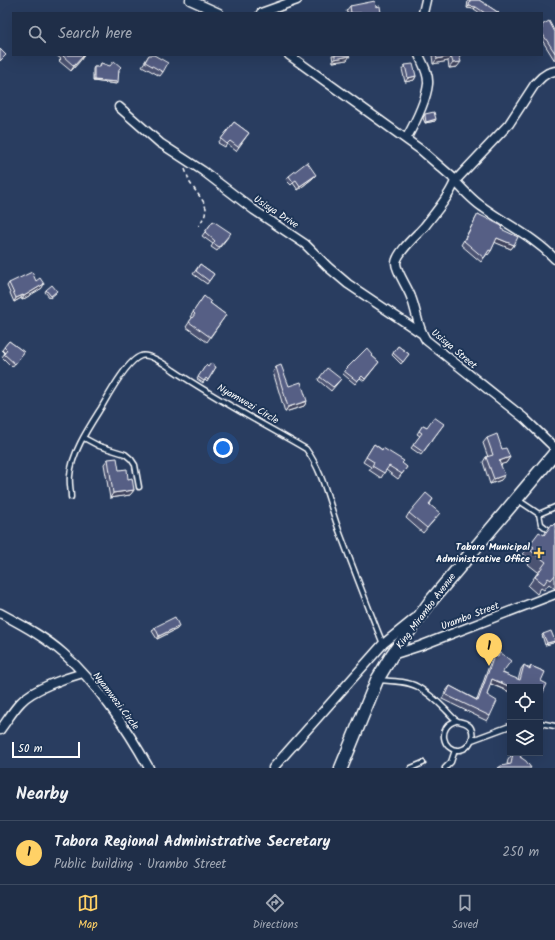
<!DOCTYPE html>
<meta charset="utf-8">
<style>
body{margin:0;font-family:Kalam,sans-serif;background:#27364f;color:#f1f3f6}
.controls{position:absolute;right:12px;bottom:12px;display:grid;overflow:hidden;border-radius:0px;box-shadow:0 4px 16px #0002}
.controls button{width:36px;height:36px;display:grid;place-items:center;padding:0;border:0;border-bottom:1px solid #3c4a60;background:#1f2e48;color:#f1f3f6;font:20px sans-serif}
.scale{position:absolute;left:12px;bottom:10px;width:68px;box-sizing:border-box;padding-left:4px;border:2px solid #fff;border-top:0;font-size:11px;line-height:14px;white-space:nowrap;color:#fff;-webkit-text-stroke:3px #1d3557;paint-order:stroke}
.you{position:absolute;left:223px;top:448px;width:14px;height:14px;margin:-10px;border:3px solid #fff;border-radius:50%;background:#1a73e8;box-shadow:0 0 0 6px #1a73e833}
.badge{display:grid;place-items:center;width:26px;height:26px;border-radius:50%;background:#ffd166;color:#111;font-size:13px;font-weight:700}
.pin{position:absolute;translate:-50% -33px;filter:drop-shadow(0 1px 2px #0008)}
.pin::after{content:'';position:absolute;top:21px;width:14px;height:12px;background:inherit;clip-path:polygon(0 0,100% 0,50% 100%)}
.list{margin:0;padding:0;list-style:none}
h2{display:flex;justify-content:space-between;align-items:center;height:52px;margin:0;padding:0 16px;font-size:17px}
h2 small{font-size:13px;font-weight:400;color:#a1a8b4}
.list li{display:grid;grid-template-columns:26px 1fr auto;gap:12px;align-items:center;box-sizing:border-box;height:64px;padding:0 16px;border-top:1px solid #3c4a60}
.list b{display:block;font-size:15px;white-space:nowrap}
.list p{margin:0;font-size:13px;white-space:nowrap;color:#a1a8b4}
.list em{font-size:13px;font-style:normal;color:#a1a8b4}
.icon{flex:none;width:22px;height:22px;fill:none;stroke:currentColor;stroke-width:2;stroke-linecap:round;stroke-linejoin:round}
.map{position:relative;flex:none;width:555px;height:768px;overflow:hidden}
.search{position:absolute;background:#1f2e48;box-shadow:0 4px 16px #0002;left:12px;right:12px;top:12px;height:44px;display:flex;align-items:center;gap:10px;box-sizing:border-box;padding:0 14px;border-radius:0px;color:#a1a8b4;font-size:15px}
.sheet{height:116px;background:#1f2e48}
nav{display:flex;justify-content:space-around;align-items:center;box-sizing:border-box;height:56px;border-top:1px solid #3c4a60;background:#1f2e48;font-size:11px;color:#a1a8b4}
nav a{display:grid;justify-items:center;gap:2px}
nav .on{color:#ffd166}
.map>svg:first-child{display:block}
</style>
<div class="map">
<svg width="555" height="768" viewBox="0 0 555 768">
<rect width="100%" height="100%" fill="#293d60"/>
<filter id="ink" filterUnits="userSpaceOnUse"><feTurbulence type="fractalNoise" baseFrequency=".025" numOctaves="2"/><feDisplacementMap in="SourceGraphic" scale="8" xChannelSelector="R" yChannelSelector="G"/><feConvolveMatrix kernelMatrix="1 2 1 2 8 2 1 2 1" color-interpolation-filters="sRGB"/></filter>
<g filter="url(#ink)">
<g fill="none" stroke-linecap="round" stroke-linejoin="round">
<defs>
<path id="lane" d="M 84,438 L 99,446 L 125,454 L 131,459 L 135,465 L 139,487
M 71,497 C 71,490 69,483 70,476 C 71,454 89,427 101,408 C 108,396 127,360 141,356 C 149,353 166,365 173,370 C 216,399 261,423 306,449 C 324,473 329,505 340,533 C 354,570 368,607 383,644
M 518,500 L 539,514 L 541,524 L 555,535
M 539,514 L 555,507
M 379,680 C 392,681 407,681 418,687 C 428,693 437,701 445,709 C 448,712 452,717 456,720 C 461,723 467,721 471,728 C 475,737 470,748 460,750 C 442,752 437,726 456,721
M 540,723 L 555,726
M 472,740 L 510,726
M 411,768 L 423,763
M 445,768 L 451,762 L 455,750"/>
<path id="street" d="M 190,0 L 219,13
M 261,13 L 297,0
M 423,13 L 426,0
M 289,55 L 421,150 L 452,177 L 455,181 C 450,196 434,214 424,227 C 417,235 397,252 396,263 C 396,271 408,288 411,297 C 417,312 417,327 426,340 L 524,418 L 555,448
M 555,71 L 548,73 L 542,77 L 535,84 L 509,124 L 455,181 C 464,191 473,201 484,208 C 509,226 534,237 555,259
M 119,107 L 160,143 L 203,171 L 254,210 L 305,244 L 328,267 L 348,284 L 421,333
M 406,139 C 415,123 426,102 428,84 C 429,74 423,64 419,55
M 0,613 C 22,625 45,637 64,654 C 96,682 128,730 149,768
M 392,655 L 420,646 L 555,594
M 0,730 C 7,721 13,710 21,702 C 33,689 65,678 83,673
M 273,768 L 383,644 L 414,619"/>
<path id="secondary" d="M 341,768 L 377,680 L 392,655 L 430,602 L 555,453"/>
</defs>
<use href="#lane" stroke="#fff" stroke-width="7"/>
<use href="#street" stroke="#fff" stroke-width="11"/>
<use href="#secondary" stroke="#fff" stroke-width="15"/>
<path stroke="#fff" stroke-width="1.5" stroke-dasharray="4 3" stroke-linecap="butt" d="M 185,169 L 190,183 L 203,201 L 206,208 L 205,215 L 199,226"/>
<use href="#lane" stroke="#1d3557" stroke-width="4"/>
<use href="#street" stroke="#1d3557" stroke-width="8"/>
<use href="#secondary" stroke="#1d3557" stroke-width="12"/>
</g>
<path fill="#4b5272" stroke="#fff" d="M 468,0 L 479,0 L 499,13 L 480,13 L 474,9 L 467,8 Z
M 350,6 L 376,7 L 381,13 L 347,13 L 346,11 Z
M 542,25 L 555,32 L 555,61 L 542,40 Z
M 56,55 L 84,55 L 80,61 L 71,71 L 59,61 L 61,59 Z
M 149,55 L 163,72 L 160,76 L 142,66 Z
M 332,55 L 349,55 L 347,60 L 333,62 Z
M 432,55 L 461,55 L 459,55 L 457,67 L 449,68 L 448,61 L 433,64 Z
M 101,63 L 119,70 L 117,84 L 93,81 L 93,69 L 94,67 L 99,67 Z
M 405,65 L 416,76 L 414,80 L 405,82 L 402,69 Z
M 424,115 L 425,115 L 435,121 L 425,123 L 423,118 Z
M 234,122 L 249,133 L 236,151 L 227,144 L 225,147 L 218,143 Z
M 289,176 L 313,178 L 298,190 L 293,183 L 291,185 L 286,180 Z
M 478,214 L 501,229 L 514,245 L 511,249 L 495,242 L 491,251 L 488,255 L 487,254 L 481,262 L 461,245 L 476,218 Z
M 213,221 L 228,237 L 217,251 L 211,247 L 213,244 L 202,236 Z
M 200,264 L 214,274 L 207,284 L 193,274 Z
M 36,281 L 42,288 L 22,300 L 21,298 L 14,302 L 7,286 L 9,283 Z
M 46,290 L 56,293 L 50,298 L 45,292 Z
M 204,296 L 210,303 L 226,315 L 207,342 L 186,327 L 192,318 L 190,317 Z
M 9,341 L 24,352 L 12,367 L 2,357 L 5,353 L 2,350 Z
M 398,346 L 409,354 L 401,364 L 392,355 Z
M 372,356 L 379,362 L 364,381 L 360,378 L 355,384 L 343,374 L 344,371 Z
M 206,365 L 208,367 L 216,367 L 207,382 L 205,380 L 203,383 L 197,379 Z
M 276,367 L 289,386 L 307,401 L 304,406 L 285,412 L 273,372 Z
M 320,377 L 341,379 L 331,391 L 318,380 Z
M 444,424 L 421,455 L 411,448 L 420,436 L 417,434 L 423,425 L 427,427 Z
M 487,438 L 502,449 L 510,457 L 506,463 L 501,464 L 501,480 L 490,484 L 483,462 L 486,457 L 488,457 L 483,443 Z
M 374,444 L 407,467 L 398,479 L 386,470 L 381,478 L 369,470 L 371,467 L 363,462 Z
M 108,459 L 128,479 L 134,490 L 130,495 L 110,498 L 104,464 Z
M 433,499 L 430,504 L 436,518 L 423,533 L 406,518 L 409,513 Z
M 555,523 L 555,589 L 549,584 L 544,590 L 541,588 L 537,594 L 528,586 L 538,572 L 524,561 L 527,557 L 523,554 L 530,544 L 544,535 Z
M 179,626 L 177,629 L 157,639 L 152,631 L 155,627 Z
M 543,634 L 555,641 L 553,643 L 545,645 L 542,635 Z
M 500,652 L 503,673 L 518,680 L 521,669 L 524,665 L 529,669 L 531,666 L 545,672 L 510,687 L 510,692 L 490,684 L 487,695 L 490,716 L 487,721 L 442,699 L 446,691 L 450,686 L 477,700 L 491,660 L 494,656 L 496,657 Z
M 513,753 L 521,757 L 531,768 L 507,764 L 508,760 Z"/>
<path fill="#3d425d" stroke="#fff" d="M 469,6 L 476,7 L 474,9 L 467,8 Z
M 84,55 L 80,61 L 71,71 L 74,66 Z
M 350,56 L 347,60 L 333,62 L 335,59 Z
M 451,56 L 448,61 L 433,64 L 437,59 Z
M 461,62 L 457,67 L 449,68 L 453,63 Z
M 416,76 L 414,80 L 405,82 L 408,78 Z
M 94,80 L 118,82 L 117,84 L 93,81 Z
M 436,119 L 435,121 L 425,123 L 426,122 Z
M 316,175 L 313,178 L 298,190 L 300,186 Z
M 497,238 L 514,245 L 511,249 L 494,242 Z
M 44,284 L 42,288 L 22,300 L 24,296 Z
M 23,295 L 21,298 L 14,302 L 16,298 Z
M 307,401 L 304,406 L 285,412 L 288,407 Z
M 510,457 L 506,463 L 496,466 L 499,461 Z
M 505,475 L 501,480 L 490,484 L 494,479 Z
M 134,490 L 130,495 L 110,498 L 113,493 Z
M 179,626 L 177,629 L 157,639 L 159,636 Z
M 555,641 L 553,643 L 545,645 L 547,643 Z
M 492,679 L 511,687 L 510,687 L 510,692 L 489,683 Z"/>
<path fill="#575f85" stroke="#fff" d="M 470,0 L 479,0 L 499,13 L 485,13 L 476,7 L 469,6 Z
M 375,1 L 376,7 L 380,6 L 381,13 L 351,13 L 350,6 Z
M 549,21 L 555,32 L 555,53 L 542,33 L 542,25 Z
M 0,49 L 6,55 L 0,61 Z
M 63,55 L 84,55 L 74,66 L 63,56 Z
M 149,55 L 154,55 L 168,63 L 163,72 L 145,62 Z
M 335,55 L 349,55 L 350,56 L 335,59 Z
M 436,55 L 459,55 L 461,62 L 453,63 L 451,56 L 437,59 Z
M 114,61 L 121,67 L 119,69 L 118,82 L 94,80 L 94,67 L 100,67 L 101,63 L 110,66 Z
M 413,64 L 416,76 L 408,78 L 405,65 Z
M 434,112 L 436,119 L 426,122 L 425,116 L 425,114 Z
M 234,122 L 249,133 L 238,147 L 230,141 L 227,144 L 221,139 Z
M 307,162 L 316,175 L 300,186 L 296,180 L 293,182 L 289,176 Z
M 478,214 L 502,226 L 501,229 L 518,237 L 514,245 L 497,238 L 491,251 L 489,250 L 484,258 L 464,241 Z
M 213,221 L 231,233 L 219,247 L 213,243 L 215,241 L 205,232 Z
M 200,264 L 214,274 L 209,281 L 196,271 Z
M 32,272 L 36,281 L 40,278 L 44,284 L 24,296 L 23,295 L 16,298 L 9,283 Z
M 52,285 L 57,291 L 51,296 L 46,290 Z
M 204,296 L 211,302 L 210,303 L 226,315 L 210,337 L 189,322 L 195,314 L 193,312 Z
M 9,341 L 24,352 L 15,364 L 4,354 L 7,350 L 4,347 Z
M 398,346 L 409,354 L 403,362 L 393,353 Z
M 367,348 L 373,355 L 372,356 L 379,362 L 365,379 L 362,376 L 357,381 L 344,371 Z
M 211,363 L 216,367 L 208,380 L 206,378 L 204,381 L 198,377 L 206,365 L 208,367 Z
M 281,365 L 289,386 L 301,382 L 307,401 L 288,407 L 276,367 Z
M 327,368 L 341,379 L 333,387 L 320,377 Z
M 434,417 L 444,424 L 423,452 L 413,445 L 422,433 L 419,431 L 423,425 L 427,427 Z
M 497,434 L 502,449 L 506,448 L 510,457 L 499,461 L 505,475 L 494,479 L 486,457 L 493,455 L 487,438 Z
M 374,444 L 382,450 L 383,448 L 404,461 L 402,463 L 407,467 L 402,474 L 389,466 L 384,473 L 372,466 L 374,462 L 366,457 Z
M 117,458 L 119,470 L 127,469 L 128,479 L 132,478 L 134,490 L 113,493 L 108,459 Z
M 426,493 L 433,499 L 429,504 L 440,513 L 427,528 L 409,513 Z
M 552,524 L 553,525 L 554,524 L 555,524 L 555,575 L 551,580 L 548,578 L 544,584 L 535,577 L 546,562 L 531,551 L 534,547 L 530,544 L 539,532 L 544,535 Z
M 175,617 L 179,626 L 159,636 L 155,627 Z
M 551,631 L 555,641 L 547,643 L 543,634 Z
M 500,652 L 511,661 L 502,673 L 520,680 L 524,665 L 530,669 L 531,666 L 545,672 L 541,681 L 547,684 L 540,699 L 540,687 L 511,687 L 492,679 L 487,695 L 497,701 L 490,716 L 446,695 L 450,686 L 478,701 L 494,656 L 498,657 Z
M 513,753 L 523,753 L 520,757 L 526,761 L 531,768 L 498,768 L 501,766 L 511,764 Z"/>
</g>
<path fill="#ffd166" stroke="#1d3557" stroke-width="1.5" d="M537 547h4v4h4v4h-4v4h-4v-4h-4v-4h4z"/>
<g text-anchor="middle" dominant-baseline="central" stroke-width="4" stroke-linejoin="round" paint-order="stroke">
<g font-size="10" fill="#fff" stroke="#1d3557">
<text transform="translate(276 212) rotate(33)">Usisya Drive</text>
<text transform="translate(454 349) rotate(40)">Usisya Street</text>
<text transform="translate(248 404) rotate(30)">Nyamwezi Circle</text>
<text transform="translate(426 611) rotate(-53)">King Mirambo Avenue</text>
<text transform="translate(470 616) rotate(-21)">Urambo Street</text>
<text transform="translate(116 701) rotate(53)">Nyamwezi Circle</text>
</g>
<g font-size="10" font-weight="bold" fill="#fff" stroke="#1d3557" text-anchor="end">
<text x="530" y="547">Tabora Municipal<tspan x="530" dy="12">Administrative Office</tspan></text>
</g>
</g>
</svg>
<div class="controls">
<button><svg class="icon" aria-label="locate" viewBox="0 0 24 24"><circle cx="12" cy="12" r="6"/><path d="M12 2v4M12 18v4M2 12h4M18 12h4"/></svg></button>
<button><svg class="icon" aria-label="layers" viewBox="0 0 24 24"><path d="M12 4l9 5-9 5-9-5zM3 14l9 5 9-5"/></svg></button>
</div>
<div class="scale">50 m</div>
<div class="you"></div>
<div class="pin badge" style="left:489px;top:666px">1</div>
<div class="search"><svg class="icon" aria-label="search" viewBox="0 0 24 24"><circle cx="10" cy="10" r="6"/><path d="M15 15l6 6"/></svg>Search here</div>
</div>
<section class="sheet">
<h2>Nearby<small></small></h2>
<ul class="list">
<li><span class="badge">1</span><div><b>Tabora Regional Administrative Secretary</b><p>Public building · Urambo Street</p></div><em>250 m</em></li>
</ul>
</section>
<nav>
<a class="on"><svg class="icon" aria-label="map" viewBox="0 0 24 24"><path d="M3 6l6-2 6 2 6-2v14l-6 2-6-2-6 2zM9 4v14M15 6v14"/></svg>Map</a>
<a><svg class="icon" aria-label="directions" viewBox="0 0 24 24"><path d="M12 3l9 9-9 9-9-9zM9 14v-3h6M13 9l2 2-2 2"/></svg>Directions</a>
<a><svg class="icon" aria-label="saved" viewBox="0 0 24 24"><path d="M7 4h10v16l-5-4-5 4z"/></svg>Saved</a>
</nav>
